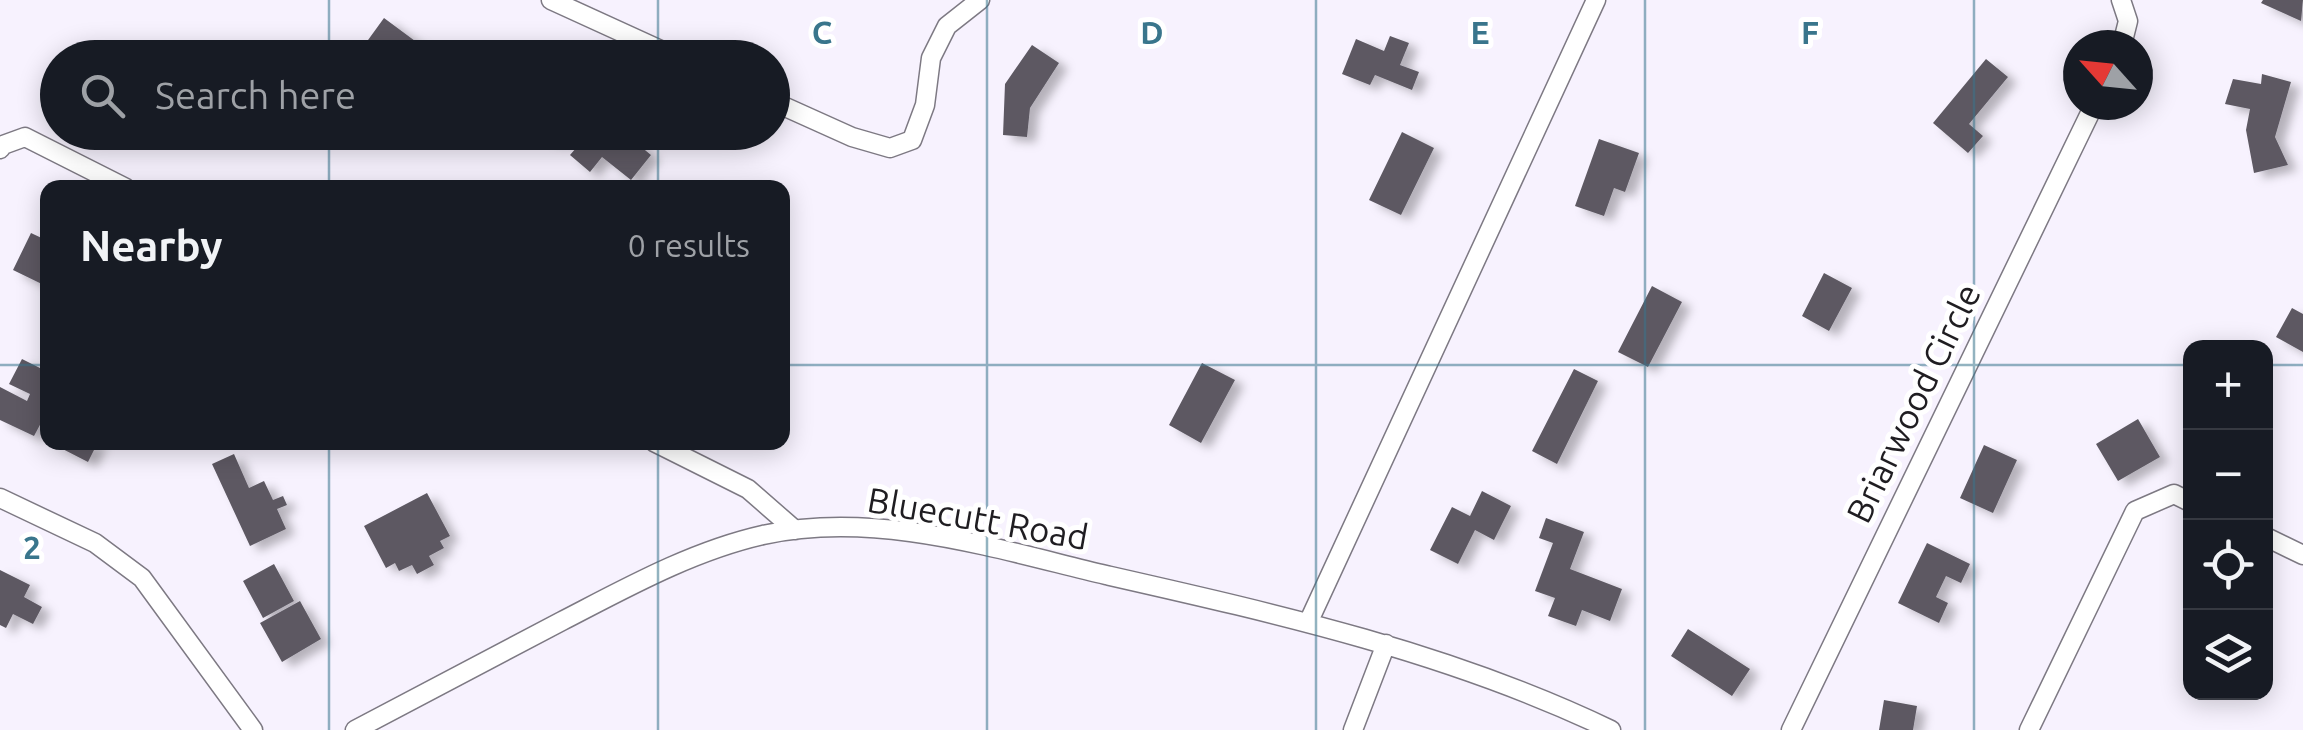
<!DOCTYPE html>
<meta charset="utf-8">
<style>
body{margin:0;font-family:Ubuntu,sans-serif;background:#242831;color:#f1f3f6}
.controls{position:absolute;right:30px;bottom:30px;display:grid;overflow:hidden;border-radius:20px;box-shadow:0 5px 25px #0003}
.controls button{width:90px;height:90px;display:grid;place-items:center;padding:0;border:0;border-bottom:2px solid #363941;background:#171b24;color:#f1f3f6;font:50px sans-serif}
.compass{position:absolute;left:2063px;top:30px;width:90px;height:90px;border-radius:50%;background:#171b24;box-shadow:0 5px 25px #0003;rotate:297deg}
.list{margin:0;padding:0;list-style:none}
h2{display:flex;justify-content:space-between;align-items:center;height:130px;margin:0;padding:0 40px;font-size:42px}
h2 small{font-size:32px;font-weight:400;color:#9ea1a6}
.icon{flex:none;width:55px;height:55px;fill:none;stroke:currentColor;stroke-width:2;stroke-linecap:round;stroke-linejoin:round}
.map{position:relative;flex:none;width:2303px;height:730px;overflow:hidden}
.search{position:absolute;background:#171b24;box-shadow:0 5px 25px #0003;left:40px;top:40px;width:750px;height:110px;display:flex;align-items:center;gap:25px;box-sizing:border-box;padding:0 35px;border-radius:55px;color:#9ea1a6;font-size:38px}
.panel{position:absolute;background:#171b24;box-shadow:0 5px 25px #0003;left:40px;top:180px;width:750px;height:270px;border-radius:20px}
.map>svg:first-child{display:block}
</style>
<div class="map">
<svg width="2303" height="730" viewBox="0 0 2303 730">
<defs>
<filter id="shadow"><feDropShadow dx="9" dy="5.5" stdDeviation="5" flood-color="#0004"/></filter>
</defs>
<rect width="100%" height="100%" fill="#f7f2fe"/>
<path fill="#5d5962" filter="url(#shadow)" d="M 2263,0 L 2303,0 L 2301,21 L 2261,3 Z
M 384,18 L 438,58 L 399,58 L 384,47 L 376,58 L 355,58 Z
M 1390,36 L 1409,43 L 1400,65 L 1419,72 L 1412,90 L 1375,75 L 1370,85 L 1342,74 L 1356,39 L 1384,51 Z
M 1032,45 L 1059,63 L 1030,108 L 1027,137 L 1003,135 L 1005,84 Z
M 1986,59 L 2008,77 L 1969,124 L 1983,136 L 1968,153 L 1933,123 Z
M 2262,74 L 2291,82 L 2275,137 L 2288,165 L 2254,173 L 2246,130 L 2250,109 L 2225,104 L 2233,79 L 2261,84 Z
M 546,132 L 623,132 L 651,155 L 631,180 L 658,188 L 629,188 L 631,180 L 602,157 L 590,172 L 570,155 L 583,140 L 547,139 Z
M 1402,132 L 1434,148 L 1401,215 L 1369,200 Z
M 1599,139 L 1639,153 L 1625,192 L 1614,188 L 1604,216 L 1575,206 Z
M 31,233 L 48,241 L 48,287 L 13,270 Z
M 1824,273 L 1852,288 L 1829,331 L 1802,316 Z
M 1652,286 L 1682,302 L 1648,367 L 1618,352 Z
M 2292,308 L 2303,314 L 2303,352 L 2276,337 Z
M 22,359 L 48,372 L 48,410 L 34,436 L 0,420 L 0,387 L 27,401 L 30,394 L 9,384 Z
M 1202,363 L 1235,380 L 1201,443 L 1169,425 Z
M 1574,369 L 1598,381 L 1557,464 L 1532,451 Z
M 2138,419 L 2160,457 L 2118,481 L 2096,444 Z
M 49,442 L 98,442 L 88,462 Z
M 1984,445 L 2017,460 L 1993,513 L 1960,498 Z
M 234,454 L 249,488 L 264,481 L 273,500 L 283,496 L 287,505 L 277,509 L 286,529 L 250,546 L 212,464 Z
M 1482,491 L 1511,506 L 1494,540 L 1475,530 L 1458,564 L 1430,550 L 1452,507 L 1470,516 Z
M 427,493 L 450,536 L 440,541 L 444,548 L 429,556 L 434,565 L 417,574 L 412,565 L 399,571 L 395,563 L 386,568 L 364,526 Z
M 1546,518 L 1584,532 L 1570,569 L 1622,589 L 1610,621 L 1582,610 L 1576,626 L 1548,616 L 1555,598 L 1535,591 L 1553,543 L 1539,538 Z
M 1927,543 L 1970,564 L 1961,583 L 1946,576 L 1936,597 L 1948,603 L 1939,623 L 1898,603 Z
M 274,564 L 294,601 L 263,618 L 243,581 Z
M 0,570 L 30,585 L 24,597 L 42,607 L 33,624 L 13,614 L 6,628 L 0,625 Z
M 300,601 L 321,639 L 282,662 L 260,623 Z
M 1688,629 L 1750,669 L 1732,696 L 1671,656 Z
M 1884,700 L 1917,706 L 1913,730 L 1879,730 Z"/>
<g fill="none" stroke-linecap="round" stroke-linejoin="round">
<defs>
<path id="minor" d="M 551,0 L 678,58
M 2121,0 L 2128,21 L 2122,45
M 772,101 L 852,137 L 890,148 L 912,140 L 925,105 L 931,58 L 947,26 L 980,0
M 0,149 L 3,145 L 25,137 L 126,188
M 654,442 L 748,489 L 795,530
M 0,498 L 95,543 L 142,578 L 253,730
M 2266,537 L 2303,555
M 1308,623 L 1596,0
M 355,730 C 424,694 493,658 562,621 C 626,588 692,551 763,535 C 876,510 996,549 1106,575 C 1278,614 1451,653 1611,730
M 1353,730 L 1386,644
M 1791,730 L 2094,105
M 2029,730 L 2135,511 L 2174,494 L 2190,502"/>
</defs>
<use href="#minor" stroke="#7d7983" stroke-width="21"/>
<use href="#minor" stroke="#fff" stroke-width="18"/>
</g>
<path fill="none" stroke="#39758c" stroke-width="2.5" stroke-opacity="0.55" d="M 329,0 L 329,58M 658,0 L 658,58M 987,0 L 987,730M 1316,0 L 1316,730M 1645,0 L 1645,730M 1974,0 L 1974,730M 329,132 L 329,188M 658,132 L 658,188M 0,365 L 48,365M 782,365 L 2190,365M 2266,365 L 2303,365M 329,442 L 329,730M 658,442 L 658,730"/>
<g text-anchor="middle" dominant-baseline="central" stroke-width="10" stroke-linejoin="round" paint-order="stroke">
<g font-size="35" fill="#1f1d21" stroke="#fff">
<text transform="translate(1913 403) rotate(-64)">Briarwood Circle</text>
<text transform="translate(978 518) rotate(10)">Bluecutt Road</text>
</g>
</g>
<g font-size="32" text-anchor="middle" font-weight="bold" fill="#39758c" stroke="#fff" stroke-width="10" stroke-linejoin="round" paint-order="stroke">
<text x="822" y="44">C</text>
<text x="1152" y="44">D</text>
<text x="1480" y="44">E</text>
<text x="1810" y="44">F</text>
<text x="32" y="559">2</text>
</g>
</svg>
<div class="controls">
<button>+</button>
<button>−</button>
<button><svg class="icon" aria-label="locate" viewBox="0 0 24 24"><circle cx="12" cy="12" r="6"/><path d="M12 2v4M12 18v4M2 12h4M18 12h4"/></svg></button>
<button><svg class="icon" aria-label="layers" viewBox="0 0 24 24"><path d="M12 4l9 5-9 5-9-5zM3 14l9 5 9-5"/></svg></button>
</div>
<svg class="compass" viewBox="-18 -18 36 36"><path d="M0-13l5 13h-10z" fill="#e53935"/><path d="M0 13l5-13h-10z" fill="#9ea1a6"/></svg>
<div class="search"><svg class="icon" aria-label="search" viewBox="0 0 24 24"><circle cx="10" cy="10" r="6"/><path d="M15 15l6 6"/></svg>Search here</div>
<section class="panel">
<h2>Nearby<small>0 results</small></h2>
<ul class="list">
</ul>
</section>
</div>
